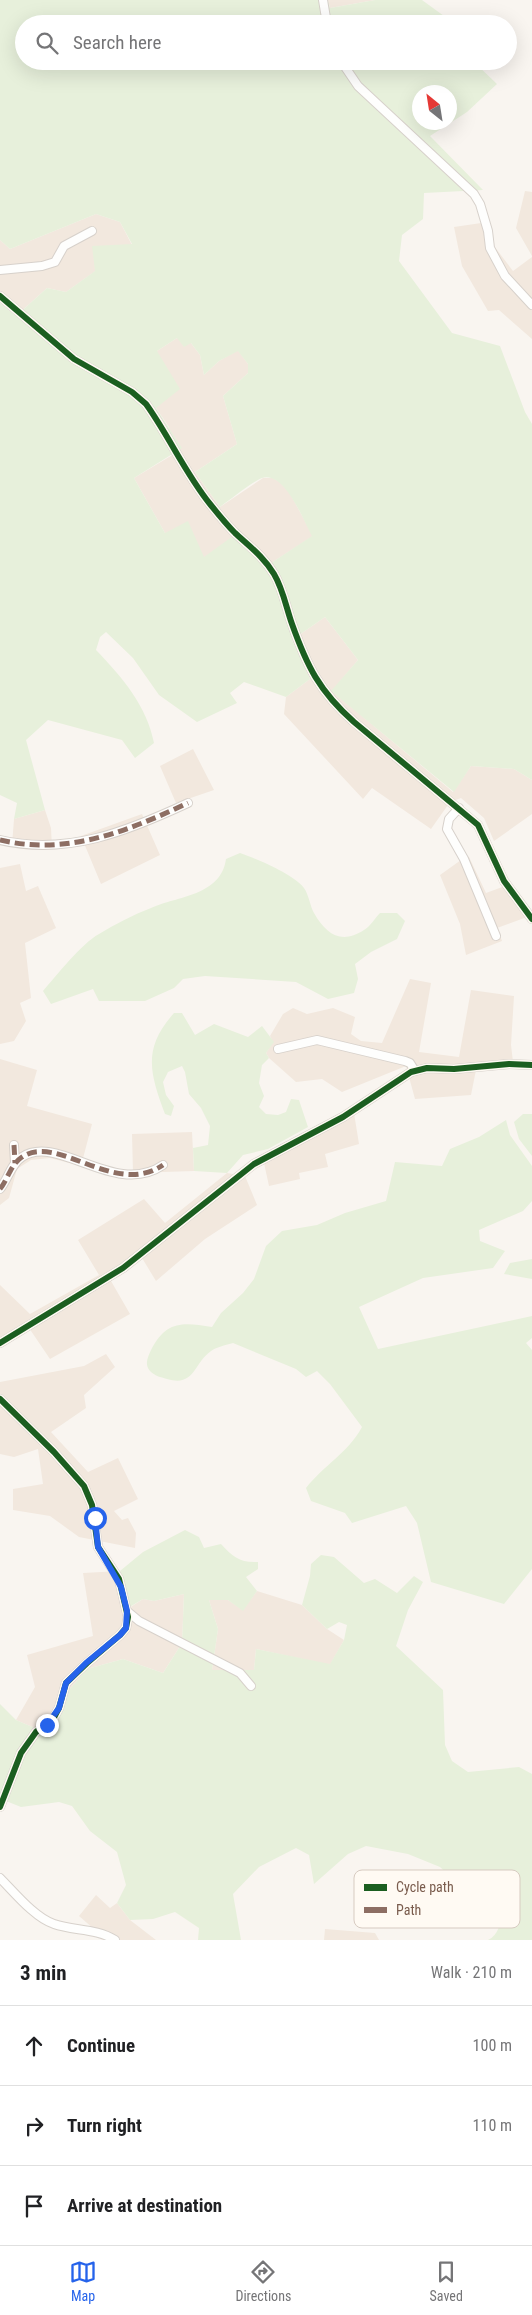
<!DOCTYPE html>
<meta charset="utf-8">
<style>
body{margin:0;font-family:"Roboto Condensed",sans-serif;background:#f2f2f2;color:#202124}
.compass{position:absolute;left:412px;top:85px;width:45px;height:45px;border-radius:50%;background:#fff;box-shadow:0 5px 20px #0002;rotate:330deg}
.stop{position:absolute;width:15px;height:15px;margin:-11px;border:4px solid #2563eb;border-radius:50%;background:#fff}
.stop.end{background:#2563eb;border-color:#fff;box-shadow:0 1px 5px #0008}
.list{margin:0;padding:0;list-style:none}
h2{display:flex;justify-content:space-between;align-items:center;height:65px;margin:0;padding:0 20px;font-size:21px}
h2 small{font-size:16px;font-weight:400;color:#757577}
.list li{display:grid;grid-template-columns:32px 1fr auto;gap:15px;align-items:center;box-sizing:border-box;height:80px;padding:0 20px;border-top:1px solid #e0e0e0}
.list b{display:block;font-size:19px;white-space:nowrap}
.list em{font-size:16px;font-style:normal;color:#757577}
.icon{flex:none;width:28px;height:28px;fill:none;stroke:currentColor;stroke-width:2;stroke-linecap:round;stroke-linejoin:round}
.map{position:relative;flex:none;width:532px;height:1940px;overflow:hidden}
.search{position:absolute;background:#fff;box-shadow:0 5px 20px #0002;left:15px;right:15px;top:15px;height:55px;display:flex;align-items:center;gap:12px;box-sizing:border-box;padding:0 18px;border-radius:28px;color:#757577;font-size:19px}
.sheet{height:305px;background:#fff}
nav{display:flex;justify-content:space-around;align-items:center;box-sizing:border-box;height:70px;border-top:1px solid #e0e0e0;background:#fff;font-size:14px;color:#757577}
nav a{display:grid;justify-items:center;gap:2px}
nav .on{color:#2563eb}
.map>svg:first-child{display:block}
</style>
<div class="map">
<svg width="532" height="1940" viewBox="0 0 532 1940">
<rect width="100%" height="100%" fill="#f9f5f0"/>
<path fill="#f2e8de" d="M 328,0 L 375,0 L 330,8 Z
M 525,191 L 532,192 L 532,256 L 516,228 Z
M 96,214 L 120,222 L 132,245 L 66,292 L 47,288 L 16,316 L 0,303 L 0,240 L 10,249 Z
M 488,222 L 494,246 L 513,271 L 532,257 L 532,339 L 499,310 L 488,311 L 462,266 L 454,227 Z
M 177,338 L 191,343 L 200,355 L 204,375 L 219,361 L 238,350 L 248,364 L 248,373 L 223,396 L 237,444 L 195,472 L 220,507 L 263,478 L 273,478 L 286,486 L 313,536 L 265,567 L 204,558 L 165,533 L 134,478 L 174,454 L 169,427 L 156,408 L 157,351 Z
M 325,617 L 358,660 L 332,691 L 453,792 L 471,766 L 514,769 L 532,780 L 532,814 L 494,841 L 484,818 L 461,798 L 450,802 L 431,829 L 372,788 L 363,799 L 284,714 L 286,697 L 310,679 L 292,640 Z
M 193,749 L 214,790 L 176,803 L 160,766 Z
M 45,810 L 51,828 L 52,848 L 12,845 L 14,819 Z
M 142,814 L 160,855 L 101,884 L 81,836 Z
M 469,857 L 486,893 L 505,886 L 527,917 L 497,928 L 502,941 L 466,955 L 460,924 L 440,875 L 461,860 Z
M 20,864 L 26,891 L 38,886 L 56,928 L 25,943 L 31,998 L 20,1003 L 26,1021 L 14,1041 L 0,1044 L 0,868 Z
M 410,979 L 431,983 L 419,1052 L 459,1057 L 471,990 L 514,996 L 511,1045 L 513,1062 L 477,1065 L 471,1095 L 415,1099 L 406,1066 L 342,1092 L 322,1079 L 296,1082 L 269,1058 L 266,1053 L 273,1042 L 270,1036 L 283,1014 L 293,1008 L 307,1014 L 333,1008 L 355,1017 L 351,1034 L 361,1041 L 382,1043 Z
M 0,1059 L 37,1070 L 27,1106 L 92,1124 L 81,1166 L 50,1158 L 31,1160 L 17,1169 L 9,1198 L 0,1205 Z
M 354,1113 L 359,1144 L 325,1154 L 328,1167 L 299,1173 L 300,1179 L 269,1186 L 264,1163 Z
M 192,1132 L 194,1171 L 133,1173 L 132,1134 Z
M 227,1173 L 245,1176 L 257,1205 L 205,1239 L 156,1281 L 142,1258 L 111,1281 L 130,1314 L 50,1359 L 29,1328 L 0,1347 L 0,1285 L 30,1314 L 99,1275 L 78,1240 L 144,1199 L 165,1223 Z
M 106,1354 L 115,1367 L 84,1395 L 86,1408 L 51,1432 L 88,1472 L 118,1458 L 138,1499 L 114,1511 L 122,1520 L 128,1518 L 136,1533 L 135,1548 L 79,1537 L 50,1516 L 13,1510 L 13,1489 L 43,1484 L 38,1449 L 14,1457 L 0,1454 L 0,1382 L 84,1366 Z
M 120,1571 L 129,1608 L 143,1599 L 154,1601 L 184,1594 L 182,1643 L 163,1673 L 123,1659 L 87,1669 L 56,1705 L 44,1732 L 16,1720 L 35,1687 L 27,1655 L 93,1636 L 83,1573 Z
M 257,1591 L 302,1605 L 327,1629 L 344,1640 L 330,1665 L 256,1649 L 254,1670 L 212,1670 L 218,1629 L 209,1600 L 228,1600 L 243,1610 Z
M 96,1895 L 110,1908 L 117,1903 L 130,1920 L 156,1940 L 115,1940 L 102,1936 L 79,1916 Z
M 325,1929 L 375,1933 L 379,1940 L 324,1940 Z"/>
<path fill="#e7f0db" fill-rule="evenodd" d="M 0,0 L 328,0 L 330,8 L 375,0 L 422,0 L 455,24 L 24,24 L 24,61 L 473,61 L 497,84 L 467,112 L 430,136 L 483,190 L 424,193 L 423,219 L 402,235 L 399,261 L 452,333 L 500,346 L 525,412 L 532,424 L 532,780 L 514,769 L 471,766 L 454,792 L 331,691 L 358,660 L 325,617 L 292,640 L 310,679 L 286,697 L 244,682 L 230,693 L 237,703 L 197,722 L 159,695 L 133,658 L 106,632 L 100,637 L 96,650 C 122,677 147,706 154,743 L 135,758 L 122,740 L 48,720 L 26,740 L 45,810 L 14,819 L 17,803 L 0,795 L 0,303 L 16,316 L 47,288 L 66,292 L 95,271 L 92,246 L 132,244 L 120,222 L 96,214 L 10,249 L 0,240 ZM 420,92 L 450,92 L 450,122 L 420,122 ZM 177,338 L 184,347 L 191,343 L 200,355 L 204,375 L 219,361 L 238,351 L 248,364 L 248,373 L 223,396 L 237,444 L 195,472 L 220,507 C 230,500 252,482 262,478 C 285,471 303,520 312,536 L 265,567 L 233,536 L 204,557 L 188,521 L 165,533 L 134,478 L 182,448 L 156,408 L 180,389 L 157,351 Z
M 240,853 C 257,859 293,874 304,888 C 309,895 310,906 314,913 C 326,934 341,945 364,930 C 370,927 375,918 380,913 L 397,913 L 405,921 L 397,939 L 371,952 L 355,964 L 358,979 L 354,993 L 328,999 L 296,982 L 205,976 L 183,979 L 174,988 L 145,1001 L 99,1001 L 93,989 L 51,1004 L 43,991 C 57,975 81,944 99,934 C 115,924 133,915 151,908 C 177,896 221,896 226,859 Z
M 174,1013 L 182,1013 L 195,1035 L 214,1024 L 248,1037 L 262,1026 L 274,1042 L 266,1053 L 269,1058 L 262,1065 L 259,1083 L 264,1096 L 259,1107 L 266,1114 L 278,1115 L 286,1112 L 291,1099 L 299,1100 L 308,1127 L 268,1149 L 243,1155 L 227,1173 L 194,1171 L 193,1148 L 208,1145 L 210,1126 L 201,1108 L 189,1094 L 185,1072 L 182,1066 L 168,1072 L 163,1082 L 166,1095 L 174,1106 L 171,1116 L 165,1114 C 150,1073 142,1049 174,1013 Z
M 523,1114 L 532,1114 L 532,1156 L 519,1139 L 514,1122 Z
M 506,1120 L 510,1135 L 532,1166 L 532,1201 L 523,1211 L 479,1230 L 480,1241 L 505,1251 L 493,1268 L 423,1278 L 359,1307 L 378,1349 L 532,1316 L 532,1338 L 526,1343 L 532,1350 L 532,1569 L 504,1604 L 431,1582 L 417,1523 L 406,1506 L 352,1523 L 345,1513 L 311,1501 L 306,1488 C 324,1465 347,1454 362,1427 L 330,1384 L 317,1371 L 306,1377 L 296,1369 L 233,1343 C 226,1345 217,1347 211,1351 C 193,1364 195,1387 167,1379 C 160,1377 155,1376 150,1371 C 144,1364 148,1357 151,1350 C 166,1321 182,1322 212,1327 L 221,1313 L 243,1293 L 254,1279 L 266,1246 L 282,1231 L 317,1225 L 345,1213 L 386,1201 L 395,1162 L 442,1166 L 450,1149 L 479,1137 Z
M 532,1259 L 532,1279 L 504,1274 L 510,1263 Z
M 185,1530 L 199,1537 L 204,1548 L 221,1544 C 233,1557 240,1563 258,1562 L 258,1569 L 246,1577 L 257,1591 L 243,1611 L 228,1600 L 209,1600 L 218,1629 L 212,1670 L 254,1670 L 256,1649 L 330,1664 L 344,1640 L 347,1625 L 339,1622 L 327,1629 L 302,1605 L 310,1576 L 311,1564 L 321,1555 L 334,1557 L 364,1583 L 375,1579 L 397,1593 L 414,1576 L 423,1582 L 408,1610 L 396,1646 L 443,1690 L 445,1745 L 452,1761 L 468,1772 L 519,1767 L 532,1774 L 532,1940 L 488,1940 C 508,1930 499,1898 498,1880 L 487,1879 L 479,1888 L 466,1891 L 440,1867 L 408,1854 L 366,1846 L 348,1854 L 314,1884 L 309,1855 L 296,1848 L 259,1867 L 233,1894 L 241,1940 L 198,1940 L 199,1928 L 175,1912 L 153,1919 L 130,1920 L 117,1903 L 126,1885 L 117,1852 L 90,1831 L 72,1806 L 59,1802 L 21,1807 L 6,1801 L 0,1796 L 0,1704 L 16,1720 L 44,1732 L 56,1705 L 87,1669 L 123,1659 L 163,1673 L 182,1643 L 184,1594 L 154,1601 L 143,1599 L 128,1608 L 120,1571 L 143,1552 Z"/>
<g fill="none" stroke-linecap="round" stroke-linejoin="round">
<defs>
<path id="minor" d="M 323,0 L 327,24
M 341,61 L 358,86 L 474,194 L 480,204 L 488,231 L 490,248 L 505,276 L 532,305
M 0,270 L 42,266 L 55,262 L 64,246 L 92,231
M 0,296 L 74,359 L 132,392 L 146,404 C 169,436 185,473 210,504 C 218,514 226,524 235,533 C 249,546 264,557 274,574 C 283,589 286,607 292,624 C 307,666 319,691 354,722 L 478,825 L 504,881 L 532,919
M 459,808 L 449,819 L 447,829 L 464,859 L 496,936
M 0,840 C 67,856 128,831 188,803
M 278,1049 L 317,1040 L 405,1061 L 410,1063 L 415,1071
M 14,1145 L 15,1163
M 0,1189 C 8,1179 11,1164 22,1157 C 58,1133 115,1198 163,1165
M 0,1343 L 123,1268 L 254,1164 L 343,1117 L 411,1072 L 427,1068 L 454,1069 L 509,1064 L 532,1065
M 0,1399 L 54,1452 L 84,1486 L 92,1505 L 98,1547 L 119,1579 L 128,1617 L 126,1628 L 120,1635 L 87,1663 L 66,1683 L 59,1708 L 53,1719 L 36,1732 L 21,1753 L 0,1807
M 127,1611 L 139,1621 L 240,1673 L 251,1686
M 0,1878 C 14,1892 35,1918 54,1924 C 74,1931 96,1928 115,1940"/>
</defs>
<use href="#minor" stroke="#d7d1cb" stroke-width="10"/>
<use href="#minor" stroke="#fefefd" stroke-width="8"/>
<path stroke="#8d6e63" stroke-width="5" stroke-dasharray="10 5" stroke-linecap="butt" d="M 0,840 C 67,856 128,831 188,803
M 14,1145 L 15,1163
M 0,1189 C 8,1179 11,1164 22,1157 C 58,1133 115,1198 163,1165"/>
<defs>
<path id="cycleway" d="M 0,296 L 74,359 L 132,392 L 146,404 C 169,436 185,473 210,504 C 218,514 226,524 235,533 C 249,546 264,557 274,574 C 283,589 286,607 292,624 C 307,666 319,691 354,722 L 478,825 L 504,881 L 532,919
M 0,1343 L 123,1268 L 254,1164 L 343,1117 L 411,1072 L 427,1068 L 454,1069 L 509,1064 L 532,1065
M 0,1399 L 54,1452 L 84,1486 L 92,1505 L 98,1547 L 119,1579 L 128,1617 L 126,1628 L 120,1635 L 87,1663 L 66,1683 L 59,1708 L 53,1719 L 36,1732 L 21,1753 L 0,1807"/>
</defs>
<use href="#cycleway" stroke="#fffaf3" stroke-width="9"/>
<use href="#cycleway" stroke="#1b5e20" stroke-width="6"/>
</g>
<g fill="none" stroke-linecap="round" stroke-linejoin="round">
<path stroke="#2563eb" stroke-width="6" d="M 47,1725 L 59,1708 L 66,1683 L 86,1663 L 120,1635 L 126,1628 L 127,1611 L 121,1587 L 98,1547 L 95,1518"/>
</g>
<rect x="354" y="1870" width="166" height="58" rx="8" fill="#fffaf3" stroke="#d7cbc1" stroke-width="1"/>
<rect x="364" y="1884" width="23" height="7" fill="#1b5e20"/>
<rect x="364" y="1907" width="23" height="6" fill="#8d6e63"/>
<g font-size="14" fill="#7a5c4d">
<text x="396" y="1892">Cycle path</text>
<text x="396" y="1915">Path</text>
</g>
</svg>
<svg class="compass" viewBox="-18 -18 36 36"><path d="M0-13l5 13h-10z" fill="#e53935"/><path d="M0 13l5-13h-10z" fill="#757577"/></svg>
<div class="stop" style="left:95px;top:1518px"></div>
<div class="stop end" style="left:47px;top:1725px"></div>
<div class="search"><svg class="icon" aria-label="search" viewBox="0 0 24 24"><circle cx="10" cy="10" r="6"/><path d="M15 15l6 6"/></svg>Search here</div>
</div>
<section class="sheet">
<h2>3 min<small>Walk · 210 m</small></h2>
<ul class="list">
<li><svg class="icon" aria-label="ahead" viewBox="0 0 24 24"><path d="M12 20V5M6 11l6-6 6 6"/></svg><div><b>Continue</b></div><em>100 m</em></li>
<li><svg class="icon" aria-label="right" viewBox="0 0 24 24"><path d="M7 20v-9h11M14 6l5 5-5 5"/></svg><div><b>Turn right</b></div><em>110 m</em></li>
<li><svg class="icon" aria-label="arrive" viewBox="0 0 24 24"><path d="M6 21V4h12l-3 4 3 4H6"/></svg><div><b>Arrive at destination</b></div></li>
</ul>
</section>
<nav>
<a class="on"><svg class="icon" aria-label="map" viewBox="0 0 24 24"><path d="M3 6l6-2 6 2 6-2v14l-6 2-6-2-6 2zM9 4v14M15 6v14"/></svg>Map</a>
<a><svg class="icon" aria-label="directions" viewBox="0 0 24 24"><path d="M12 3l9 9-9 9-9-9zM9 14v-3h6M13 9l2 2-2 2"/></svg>Directions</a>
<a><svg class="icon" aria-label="saved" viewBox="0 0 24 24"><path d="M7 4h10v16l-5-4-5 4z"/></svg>Saved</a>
</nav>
